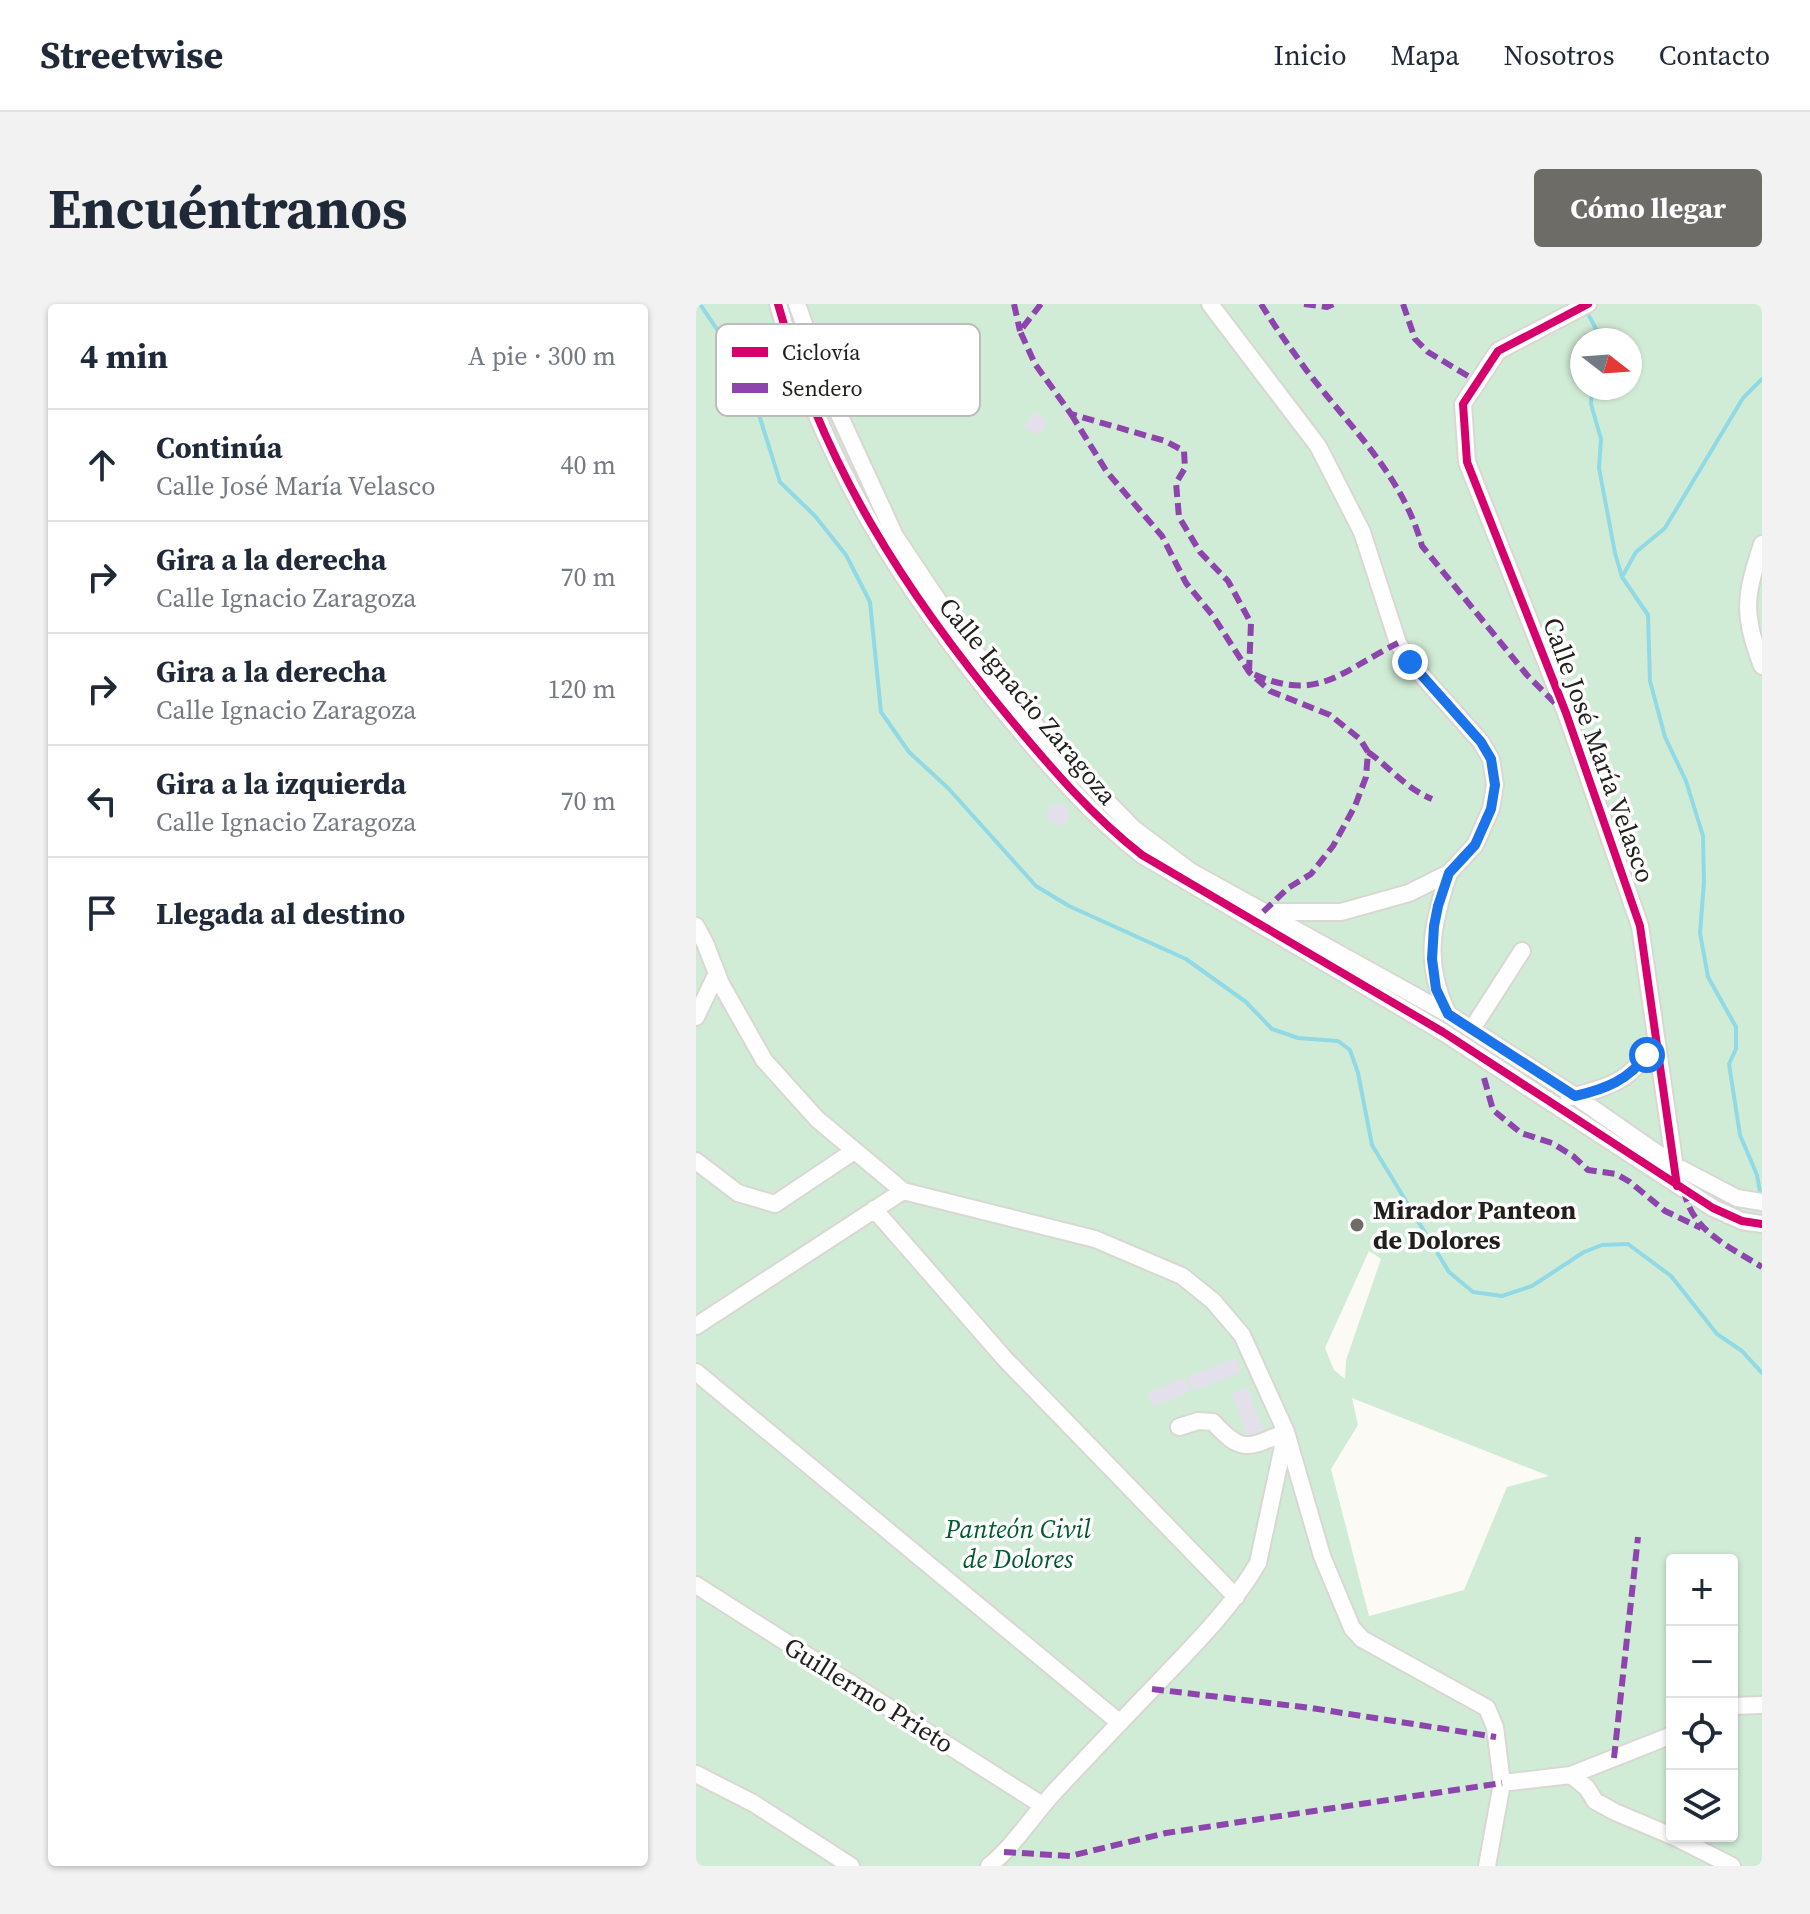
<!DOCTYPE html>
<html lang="es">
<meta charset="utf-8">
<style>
body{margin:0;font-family:"Source Serif 4",serif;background:#f2f2f3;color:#1f2937}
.controls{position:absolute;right:24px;bottom:24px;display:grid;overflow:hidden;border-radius:8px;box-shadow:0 2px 6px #0004}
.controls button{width:72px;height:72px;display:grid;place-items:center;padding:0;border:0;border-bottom:2px solid #e0e1e3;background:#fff;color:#1f2937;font:40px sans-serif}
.compass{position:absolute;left:874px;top:24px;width:72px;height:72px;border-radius:50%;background:#fff;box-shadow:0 2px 6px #0004;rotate:107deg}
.stop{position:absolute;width:24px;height:24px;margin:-18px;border:6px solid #1a73e8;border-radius:50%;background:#fff}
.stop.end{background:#1a73e8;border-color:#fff;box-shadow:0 2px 8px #0008}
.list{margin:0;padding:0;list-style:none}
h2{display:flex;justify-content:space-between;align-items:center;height:104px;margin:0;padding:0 32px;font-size:34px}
h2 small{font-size:26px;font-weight:400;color:#747a83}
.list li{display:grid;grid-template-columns:52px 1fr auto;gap:24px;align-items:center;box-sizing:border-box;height:112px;padding:0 32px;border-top:2px solid #e0e1e3}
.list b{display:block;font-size:30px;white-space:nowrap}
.list p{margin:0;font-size:26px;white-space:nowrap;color:#747a83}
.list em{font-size:26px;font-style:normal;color:#747a83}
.icon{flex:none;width:44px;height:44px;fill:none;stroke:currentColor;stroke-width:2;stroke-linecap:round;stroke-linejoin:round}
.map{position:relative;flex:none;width:1066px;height:1562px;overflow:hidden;border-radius:8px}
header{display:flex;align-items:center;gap:48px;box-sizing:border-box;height:112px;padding:0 40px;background:#fff;border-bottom:2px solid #e0e1e3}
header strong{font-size:38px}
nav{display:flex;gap:44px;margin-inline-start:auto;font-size:28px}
.intro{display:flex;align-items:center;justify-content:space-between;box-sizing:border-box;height:192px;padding:0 48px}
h1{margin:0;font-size:56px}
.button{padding:20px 36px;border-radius:8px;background:#6e6c67;color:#fff;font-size:28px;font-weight:700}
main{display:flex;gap:48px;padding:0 48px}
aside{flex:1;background:#fff;border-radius:8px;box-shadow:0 2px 6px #0004}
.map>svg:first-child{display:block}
</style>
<header>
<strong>Streetwise</strong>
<nav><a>Inicio</a><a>Mapa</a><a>Nosotros</a><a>Contacto</a></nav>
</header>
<div class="intro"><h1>Encuéntranos</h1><a class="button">Cómo llegar</a></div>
<main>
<aside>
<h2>4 min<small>A pie · 300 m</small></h2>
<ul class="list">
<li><svg class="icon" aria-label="ahead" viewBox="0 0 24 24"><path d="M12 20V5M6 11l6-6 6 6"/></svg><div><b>Continúa</b><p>Calle José María Velasco</p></div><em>40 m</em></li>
<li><svg class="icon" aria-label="right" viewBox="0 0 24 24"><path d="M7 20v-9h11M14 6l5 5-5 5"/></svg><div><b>Gira a la derecha</b><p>Calle Ignacio Zaragoza</p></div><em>70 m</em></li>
<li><svg class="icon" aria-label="right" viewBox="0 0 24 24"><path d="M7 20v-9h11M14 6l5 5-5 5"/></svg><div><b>Gira a la derecha</b><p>Calle Ignacio Zaragoza</p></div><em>120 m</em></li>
<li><svg class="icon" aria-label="left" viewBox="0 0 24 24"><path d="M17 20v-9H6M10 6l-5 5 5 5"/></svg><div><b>Gira a la izquierda</b><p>Calle Ignacio Zaragoza</p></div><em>70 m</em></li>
<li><svg class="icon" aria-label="arrive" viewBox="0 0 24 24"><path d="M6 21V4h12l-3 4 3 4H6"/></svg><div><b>Llegada al destino</b></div></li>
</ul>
</aside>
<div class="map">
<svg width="1066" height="1562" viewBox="0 0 1066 1562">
<rect width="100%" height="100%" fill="#fcfaf5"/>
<path fill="#d1ecd6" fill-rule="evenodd" d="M 0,0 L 1066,0 L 1066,1562 L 0,1562 ZM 886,36 L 934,36 L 934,84 L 886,84 ZM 673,947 L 685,955 L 650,1056 L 649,1075 L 638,1066 L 629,1044 ZM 656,1094 L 853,1172 L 811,1183 L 768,1286 L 673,1312 L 635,1165 L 662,1121 ZM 976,1256 L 1036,1256 L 1036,1532 L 976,1532 Z"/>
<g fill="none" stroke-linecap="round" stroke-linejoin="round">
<path stroke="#92d9e6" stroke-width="4" d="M 4,0 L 50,69 L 84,178 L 119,212 L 150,251 L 174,298 L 185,408 L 213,448 L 252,484 L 340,582 L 373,602 L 490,655 L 550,698 L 576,725 L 602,734 L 642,737 L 654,746 L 662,769 L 676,841 L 753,968 L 777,988 L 806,992 L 836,982 L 888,948 L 906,941 L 932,940 L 975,972 L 1021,1030 L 1046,1047 L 1066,1069
M 890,6 L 900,25 L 900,36
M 896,84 L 895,100 L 905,135 L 903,164 L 919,249 L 926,273 L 952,311 L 954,377 L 969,433 L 990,477 L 1007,532 L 1008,578 L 1004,629 L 1012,673 L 1040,723 L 1040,745 L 1033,760 L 1044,831 L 1061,871 L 1065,894
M 926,273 L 940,248 L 969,224 L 1047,94 L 1066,75"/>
</g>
<path fill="#e3e0eb" d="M 337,108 L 352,115 L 344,131 L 328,124 Z
M351 510a11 11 0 1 1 22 0a11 11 0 1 1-22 0Z
M 540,1054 L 545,1068 L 497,1087 L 492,1073 Z
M 488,1074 L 494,1087 L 457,1103 L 452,1089 Z
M 552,1083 L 569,1131 L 553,1137 L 536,1089 Z"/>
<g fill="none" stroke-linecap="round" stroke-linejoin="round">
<defs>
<path id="minor" d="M 82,0 C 126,160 210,290 315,416 C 356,465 396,512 446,551 L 747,728 L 1017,904 L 1046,917 L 1066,920
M 101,0 L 130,82 L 199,232 L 265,331 L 353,438 L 438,525 L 494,567 L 752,710 L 879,792 L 978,861 L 1041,894 L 1066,898
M 514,0 L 622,142 L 666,228 L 702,339 L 714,358 L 785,438 L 795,455 L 799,481 L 795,505 L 779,541 L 753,569 L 713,589 L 645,608 L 571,608
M 892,0 L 802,47 L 767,100 L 771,158 L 870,409 L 944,622 L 979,864
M 1066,240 C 1049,293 1046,308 1066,362
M 0,622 L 9,639 L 25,680 L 68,756 L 121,815 L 207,887 L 399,935 L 486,972 L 517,997 L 546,1031 L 590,1128 L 562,1259 C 535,1305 496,1343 460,1381 C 427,1415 394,1450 362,1484 C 338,1509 320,1540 293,1562
M 752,710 C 727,659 736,620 753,569
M 0,713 L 21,669
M 776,725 L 826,647
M 873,793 C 917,783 938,775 960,735
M 0,857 L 42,889 L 79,900 L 158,847
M 178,905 L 309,1055 L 540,1293
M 0,1022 L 207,887
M 0,1068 L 424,1419
M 483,1123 L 502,1117 L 517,1118 C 546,1150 552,1144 590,1128 L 626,1252 L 656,1324 L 666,1335 L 791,1404 L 799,1423 L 806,1479 L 791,1562
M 0,1281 L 346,1501
M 1036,1402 L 1066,1401
M 0,1470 L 57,1499 L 155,1562
M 875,1471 L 891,1484 L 899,1497 L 919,1508 L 976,1532
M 806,1479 L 875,1471 L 976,1431
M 977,1532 L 1036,1562"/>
</defs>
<use href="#minor" stroke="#d8d7d2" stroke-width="20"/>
<use href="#minor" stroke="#fffefe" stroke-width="16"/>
<path stroke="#8e44ad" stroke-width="6" stroke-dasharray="12 6" stroke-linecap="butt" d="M 318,0 L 324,27
M 345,0 L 324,27 L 339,60 L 375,110 L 469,137 L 488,147 L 489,164 L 480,179 L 483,213 L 504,248 L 532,277 L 555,319 L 553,368 C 621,400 642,369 702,339
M 565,0 C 579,23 595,45 611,67 C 654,123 707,172 726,242 L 831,371 L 860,400
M 608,0 L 631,3 L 638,0
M 707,0 L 719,35 L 732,48 L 782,78
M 375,110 L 411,168 L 466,232 L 490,279 L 517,312 L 553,368 L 574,387 L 634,411 L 664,435 L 672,448 L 670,473 L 659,502 L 637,542 L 615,570 L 592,584 L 567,608
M 672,448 C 696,465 709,484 736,495
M 788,774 L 797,806 L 825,829 L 856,839 L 877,852 L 892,866 L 920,870 L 934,878 L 969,907 L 1005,924
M 988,886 C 995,927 1034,943 1066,963
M 456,1385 L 615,1404 L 800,1433
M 918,1454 L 942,1233
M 308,1548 L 374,1552 L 470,1529 L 806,1479"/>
<defs>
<path id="cycleway" d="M 82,0 C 126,160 210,290 315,416 C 356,465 396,512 446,551 L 747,728 L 1017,904 L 1046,917 L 1066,920
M 892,0 L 802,47 L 767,100 L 771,158 L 870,409 L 944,622 L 981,882"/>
</defs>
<use href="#cycleway" stroke="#fff" stroke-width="13"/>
<use href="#cycleway" stroke="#d6006c" stroke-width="8"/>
</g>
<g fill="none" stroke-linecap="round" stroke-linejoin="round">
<path stroke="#1a73e8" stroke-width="10" d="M 714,358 L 785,438 L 795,455 L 799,481 L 795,505 L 779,541 L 753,569 L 742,602 L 738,622 L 736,655 L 740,685 L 752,710 L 879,792 C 910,785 932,776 951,751"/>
</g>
<circle fill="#6e6c67" stroke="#fff" stroke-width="3" cx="661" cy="921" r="8"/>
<g text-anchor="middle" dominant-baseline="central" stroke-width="7" stroke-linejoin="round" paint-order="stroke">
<g font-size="26" fill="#211f1b" stroke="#fff">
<text transform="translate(332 397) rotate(50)">Calle Ignacio Zaragoza</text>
<text transform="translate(903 446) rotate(70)">Calle José María Velasco</text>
<text transform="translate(173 1391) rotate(32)">Guillermo Prieto</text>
</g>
<g font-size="26" font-weight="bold" fill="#211f1b" stroke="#fff" text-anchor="start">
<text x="677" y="906">Mirador Panteon<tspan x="677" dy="30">de Dolores</tspan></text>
</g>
<g font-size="26" font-style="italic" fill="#015a2e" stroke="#fff">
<text x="322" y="1225">Panteón Civil<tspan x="322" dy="30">de Dolores</tspan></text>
</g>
</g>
<rect x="20" y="20" width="264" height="92" rx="12" fill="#fff" stroke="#bcbcbb" stroke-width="2"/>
<rect x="36" y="43" width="36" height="10" fill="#d6006c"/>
<rect x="36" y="79" width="36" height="10" fill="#8e44ad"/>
<g font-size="22" fill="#211f1b">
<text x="86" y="56">Ciclovía</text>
<text x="86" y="92">Sendero</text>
</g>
</svg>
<div class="controls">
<button>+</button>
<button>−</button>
<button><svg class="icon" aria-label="locate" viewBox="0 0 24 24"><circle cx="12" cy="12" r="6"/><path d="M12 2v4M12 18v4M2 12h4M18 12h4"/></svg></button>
<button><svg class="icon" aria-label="layers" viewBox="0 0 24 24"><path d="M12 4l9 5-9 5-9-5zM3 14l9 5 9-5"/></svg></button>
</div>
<svg class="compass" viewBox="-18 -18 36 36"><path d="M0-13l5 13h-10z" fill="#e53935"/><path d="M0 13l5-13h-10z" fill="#747a83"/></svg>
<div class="stop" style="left:951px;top:751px"></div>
<div class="stop end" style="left:714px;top:358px"></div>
</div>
</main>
